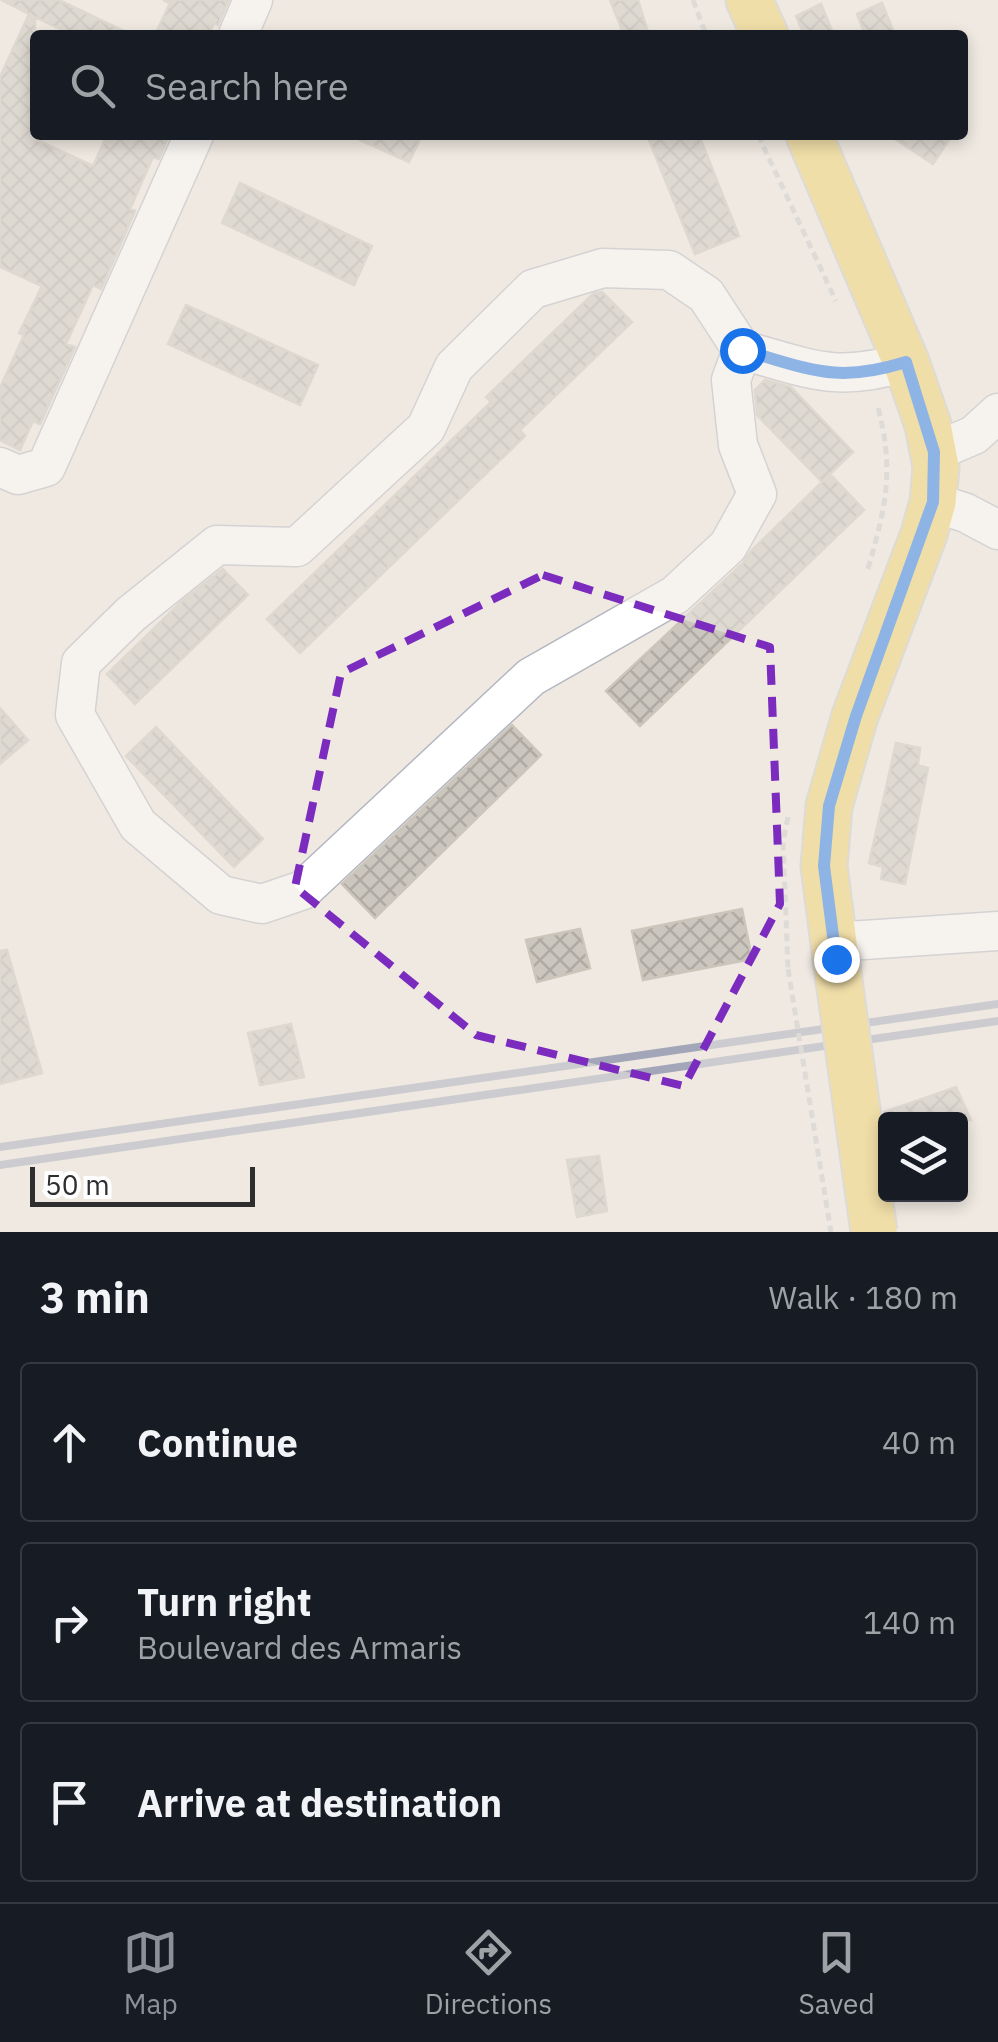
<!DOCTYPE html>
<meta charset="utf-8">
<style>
body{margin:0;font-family:"IBM Plex Sans",sans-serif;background:#20242c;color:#f1f3f6}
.controls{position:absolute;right:30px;bottom:30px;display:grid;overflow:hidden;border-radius:10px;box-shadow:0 5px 15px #0003}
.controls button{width:90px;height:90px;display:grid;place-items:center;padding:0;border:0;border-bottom:2px solid #363941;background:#171b24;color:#f1f3f6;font:50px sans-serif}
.scale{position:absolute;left:30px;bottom:25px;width:225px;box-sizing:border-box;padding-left:10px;border:5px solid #2e2e2e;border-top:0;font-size:28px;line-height:35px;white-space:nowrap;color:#2e2e2e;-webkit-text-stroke:8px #fff;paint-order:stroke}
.stop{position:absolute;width:30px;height:30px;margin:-22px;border:8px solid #1a73e8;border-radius:50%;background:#fff}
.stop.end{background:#1a73e8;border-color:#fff;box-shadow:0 2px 10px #0008}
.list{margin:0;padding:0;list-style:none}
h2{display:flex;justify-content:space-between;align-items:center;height:130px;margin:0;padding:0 40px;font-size:42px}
h2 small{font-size:32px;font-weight:400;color:#9ea1a6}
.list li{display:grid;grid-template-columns:65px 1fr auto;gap:30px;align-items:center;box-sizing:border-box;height:160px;margin:0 20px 20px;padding:0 20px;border:2px solid #363941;border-radius:10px}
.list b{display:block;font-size:38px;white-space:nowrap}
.list p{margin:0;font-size:32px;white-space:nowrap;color:#9ea1a6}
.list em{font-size:32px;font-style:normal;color:#9ea1a6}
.icon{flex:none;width:55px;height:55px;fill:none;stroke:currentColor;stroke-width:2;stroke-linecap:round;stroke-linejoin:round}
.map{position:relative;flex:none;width:998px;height:1232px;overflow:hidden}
.search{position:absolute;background:#171b24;box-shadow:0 5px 15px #0003;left:30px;right:30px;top:30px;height:110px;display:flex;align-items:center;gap:25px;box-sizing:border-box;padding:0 35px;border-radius:10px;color:#9ea1a6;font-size:38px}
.sheet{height:670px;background:#171b24}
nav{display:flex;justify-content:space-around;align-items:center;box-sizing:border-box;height:140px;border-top:2px solid #363941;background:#171b24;font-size:28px;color:#9ea1a6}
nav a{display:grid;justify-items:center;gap:5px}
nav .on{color:#8c9099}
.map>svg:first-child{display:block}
</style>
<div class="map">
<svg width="998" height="1232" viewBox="0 0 998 1232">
<defs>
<pattern id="building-cross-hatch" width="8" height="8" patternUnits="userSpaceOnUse" patternTransform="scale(2.5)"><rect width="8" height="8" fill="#cbc7bf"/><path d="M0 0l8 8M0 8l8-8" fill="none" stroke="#afaba4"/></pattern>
</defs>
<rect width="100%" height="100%" fill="#efe9e1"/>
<path fill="url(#building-cross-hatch)" stroke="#cbc5ba" stroke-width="2.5" d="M 1,0 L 59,0 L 132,35 L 73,35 L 35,17 L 35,139 L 93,166 L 107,135 L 169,135 L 159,159 L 153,157 L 130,209 L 135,211 L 101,289 L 93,285 L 66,344 L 75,347 L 40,424 L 33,421 L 20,450 L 0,440 L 0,388 L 24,335 L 19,333 L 42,286 L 0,267 L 0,77 L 29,14 Z
M 163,0 L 229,0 L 218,25 L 214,23 L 209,35 L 155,35 L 170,3 Z
M 610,0 L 638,0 L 649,35 L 624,35 Z
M 882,3 L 895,35 L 865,35 L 857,14 Z
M 821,4 L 834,35 L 804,35 L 796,16 Z
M 349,135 L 422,135 L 409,162 Z
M 647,135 L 699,135 L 739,236 L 695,254 Z
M 889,135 L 952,135 L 933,164 Z
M 240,183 L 372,246 L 354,285 L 222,223 Z
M 602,292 L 632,322 L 520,430 L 525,436 L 300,653 L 267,619 L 491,402 L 486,397 L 593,294 Z
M 186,305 L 318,365 L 300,405 L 168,344 Z
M 765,380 L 791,387 L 853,452 L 830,474 L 864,510 L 640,726 L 606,691 L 743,563 L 751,551 L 822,482 L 757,415 L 755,390 Z
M 223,569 L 248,595 L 135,704 L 107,674 L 181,602 Z
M 0,708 L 28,740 L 0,764 Z
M 512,725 L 541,755 L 375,918 L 342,884 Z
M 156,727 L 263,839 L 234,867 L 126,756 Z
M 896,743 L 920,748 L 918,765 L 928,768 L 905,884 L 881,879 L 883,867 L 869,863 Z
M 742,909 L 752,959 L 643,980 L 632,931 Z
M 580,929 L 590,968 L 537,982 L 526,940 Z
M 7,950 L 42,1073 L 0,1084 L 0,951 Z
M 291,1024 L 304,1077 L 260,1085 L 248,1033 Z
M 956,1087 L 971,1120 L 885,1120 L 884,1112 Z
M 599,1156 L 607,1211 L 577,1217 L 567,1160 Z"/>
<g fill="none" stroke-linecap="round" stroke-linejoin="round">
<defs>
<path id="minor" d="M 238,35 L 253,0
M 742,350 L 731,380 L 738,445 L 757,494 L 728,546 L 675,595 L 531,677 L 303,890 L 262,904 L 221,895 L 138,825 L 75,715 L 81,663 L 131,614 L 217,545 L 297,547 L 426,428 L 454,367 L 533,289 L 603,268 L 669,270 L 706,295 L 742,350 C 811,369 835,383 906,362
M 934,452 L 974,435 L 998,413
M 0,467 L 18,475 L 46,467 L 194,135
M 933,502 L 966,513 L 998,530
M 834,942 L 998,931"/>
<path id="major" d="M 749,0 L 765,35
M 809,135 L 906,362 L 928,425 L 936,467 L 933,502 L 924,534 L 855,716 L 829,806 L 824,866 L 836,959"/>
</defs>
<use href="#minor" stroke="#b4b7c1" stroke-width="41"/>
<use href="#major" stroke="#c9c9c9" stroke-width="49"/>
<path stroke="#c9c9c9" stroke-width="5" stroke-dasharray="8 5" stroke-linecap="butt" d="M 693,0 L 706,35
M 758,135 L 836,301
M 868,569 C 886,506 895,469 877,404
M 788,817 L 783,842 L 788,969"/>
<use href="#minor" stroke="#fff" stroke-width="38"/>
<use href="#major" stroke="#f2d163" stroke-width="45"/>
<path stroke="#a3a6b8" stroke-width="8" d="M 0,1147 L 998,1004
M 0,1165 L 998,1021"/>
<defs>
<path id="major-bridge" d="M 836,959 L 874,1232"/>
</defs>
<use href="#major-bridge" stroke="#c9c9c9" stroke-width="49" stroke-linecap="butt"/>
<path stroke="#c9c9c9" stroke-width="5" stroke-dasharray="8 5" stroke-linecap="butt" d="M 788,969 L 831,1232"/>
<use href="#major-bridge" stroke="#f2d163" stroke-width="45"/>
</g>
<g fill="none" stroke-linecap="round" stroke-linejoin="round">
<path stroke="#1a73e8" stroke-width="12" d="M 742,350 C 811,369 835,384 906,362 L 934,452 L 933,502 L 856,716 L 829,806 L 824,866 L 836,959"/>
</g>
<path d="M0 0H998V1232H0ZM 543,575 L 770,647 L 780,904 L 684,1086 L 476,1035 L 295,887 L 341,673 Z" fill="#efe9e1" fill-opacity=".55" fill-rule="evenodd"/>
<path fill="none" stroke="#7b2cbf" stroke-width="8" stroke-dasharray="20 12" stroke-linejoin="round" d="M 543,575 L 770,647 L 780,904 L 684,1086 L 476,1035 L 295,887 L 341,673 Z"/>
</svg>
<div class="controls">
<button><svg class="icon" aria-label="layers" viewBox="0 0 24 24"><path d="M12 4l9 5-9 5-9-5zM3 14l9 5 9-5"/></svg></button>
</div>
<div class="scale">50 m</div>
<div class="stop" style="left:742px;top:350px"></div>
<div class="stop end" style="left:836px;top:959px"></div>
<div class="search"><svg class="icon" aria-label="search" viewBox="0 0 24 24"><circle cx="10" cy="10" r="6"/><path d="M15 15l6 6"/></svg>Search here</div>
</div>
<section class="sheet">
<h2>3 min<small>Walk · 180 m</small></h2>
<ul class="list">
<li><svg class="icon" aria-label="ahead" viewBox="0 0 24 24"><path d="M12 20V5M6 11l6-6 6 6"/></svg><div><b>Continue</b></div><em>40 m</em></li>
<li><svg class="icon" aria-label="right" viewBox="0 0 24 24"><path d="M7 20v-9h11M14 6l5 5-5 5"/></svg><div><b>Turn right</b><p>Boulevard des Armaris</p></div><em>140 m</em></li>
<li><svg class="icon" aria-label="arrive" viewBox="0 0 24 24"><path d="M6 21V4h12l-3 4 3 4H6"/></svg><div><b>Arrive at destination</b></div></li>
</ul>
</section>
<nav>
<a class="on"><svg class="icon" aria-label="map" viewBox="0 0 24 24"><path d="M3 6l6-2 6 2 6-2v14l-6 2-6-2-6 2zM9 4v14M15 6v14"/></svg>Map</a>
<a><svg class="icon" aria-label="directions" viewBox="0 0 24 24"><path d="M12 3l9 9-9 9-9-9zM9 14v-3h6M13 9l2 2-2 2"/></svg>Directions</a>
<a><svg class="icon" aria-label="saved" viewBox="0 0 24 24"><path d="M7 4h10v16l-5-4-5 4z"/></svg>Saved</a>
</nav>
